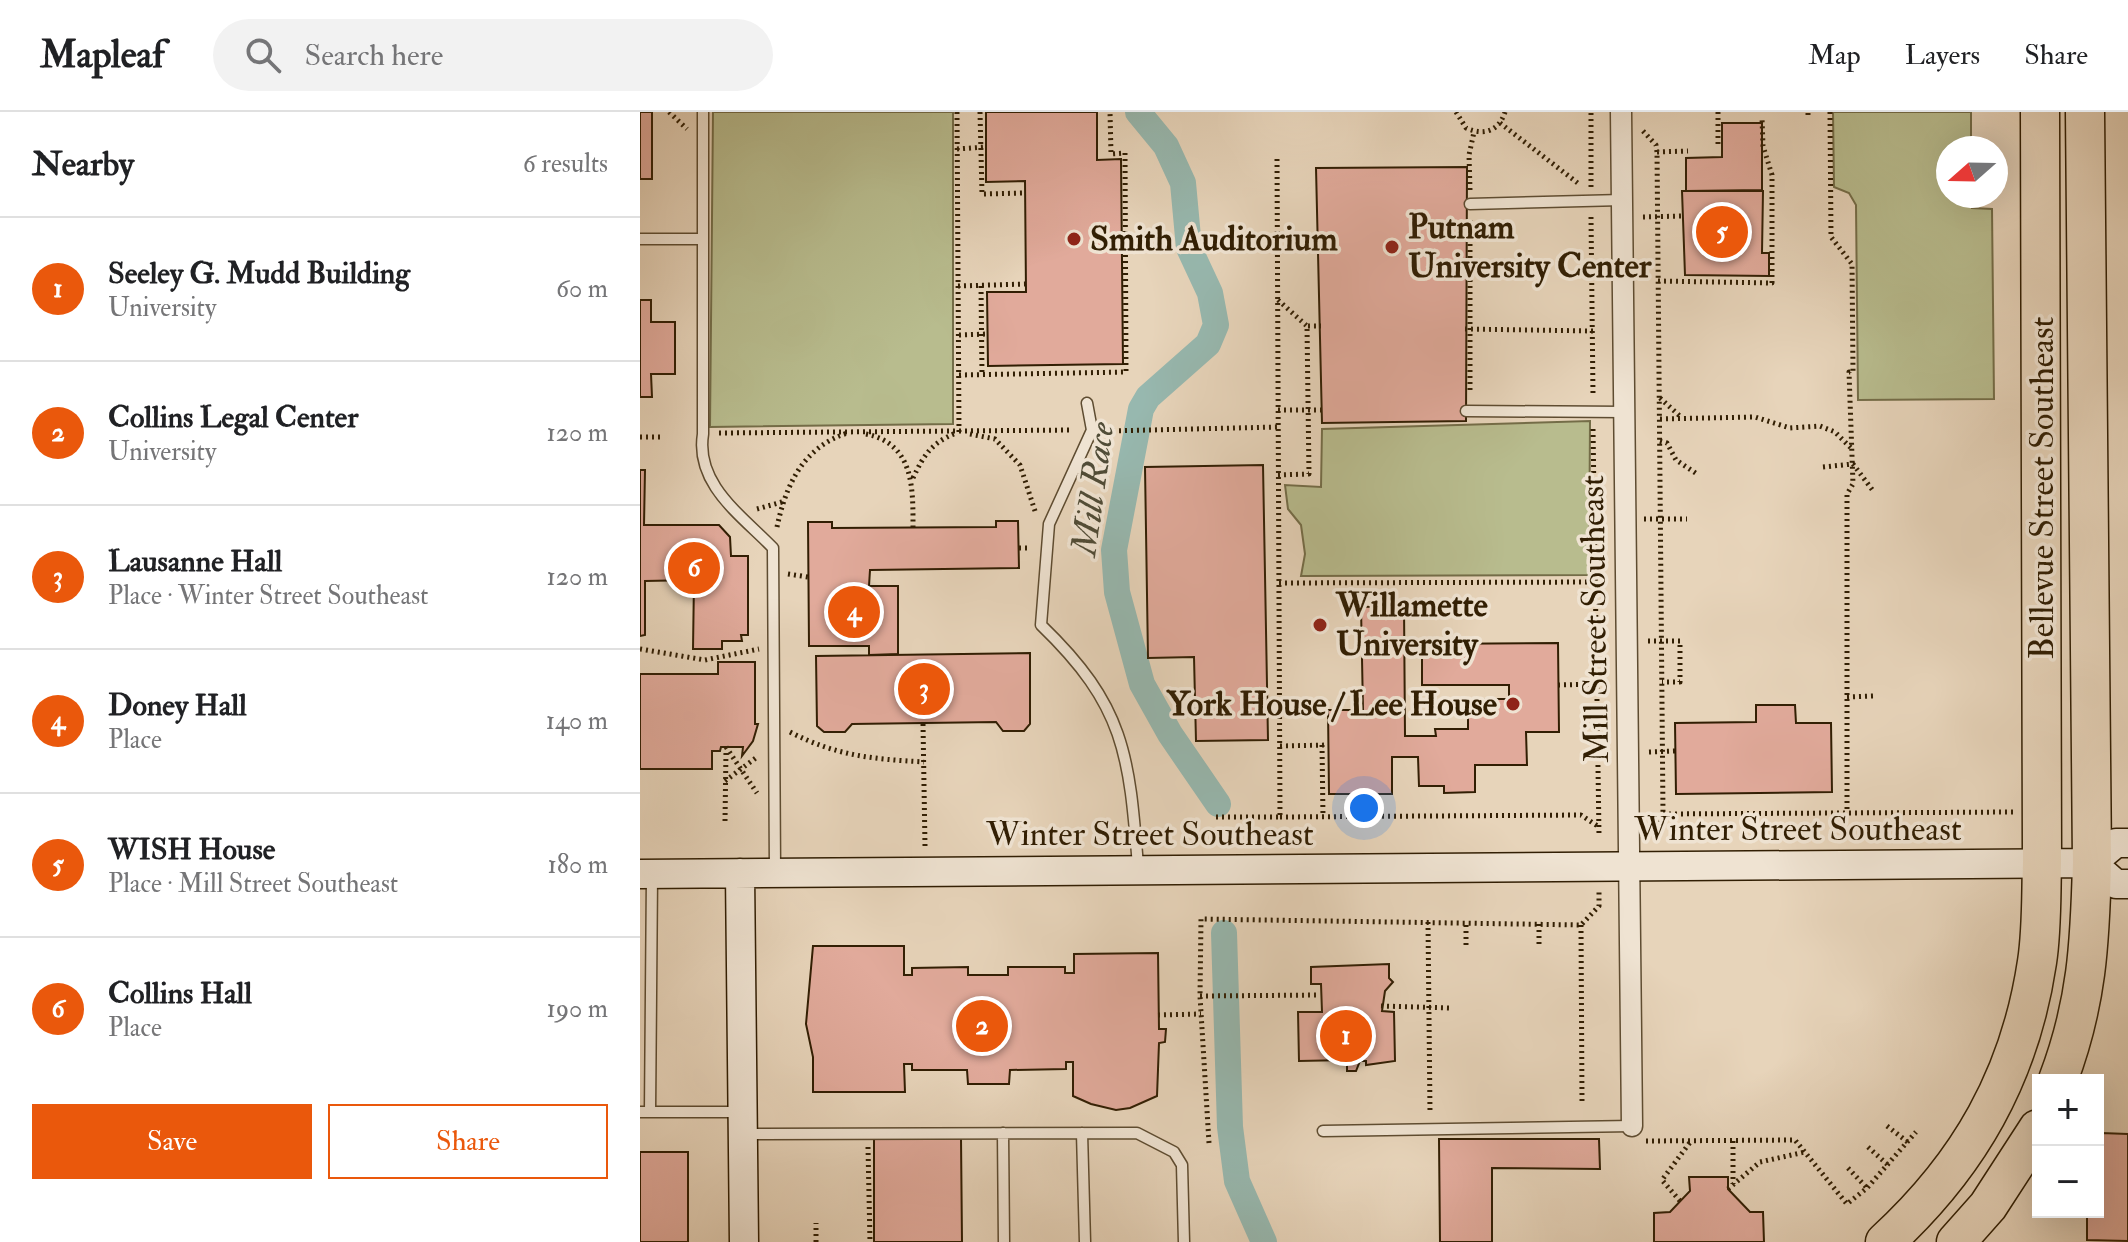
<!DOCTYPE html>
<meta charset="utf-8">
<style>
body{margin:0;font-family:"IM FELL Double Pica",serif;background:#f2f2f2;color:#202124}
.controls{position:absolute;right:24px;bottom:24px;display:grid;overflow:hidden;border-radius:0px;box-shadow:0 8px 32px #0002}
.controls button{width:72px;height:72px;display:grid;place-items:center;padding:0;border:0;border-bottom:2px solid #e0e0e0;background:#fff;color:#202124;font:40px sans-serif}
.compass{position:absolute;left:1296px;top:24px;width:72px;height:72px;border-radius:50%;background:#fff;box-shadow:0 8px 32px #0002;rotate:250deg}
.you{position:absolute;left:724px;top:696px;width:28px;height:28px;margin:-20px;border:6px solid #fff;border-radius:50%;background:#1a73e8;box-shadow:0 0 0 12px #1a73e833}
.badge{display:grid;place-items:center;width:52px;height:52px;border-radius:50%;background:#ea580c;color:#fff;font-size:26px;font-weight:700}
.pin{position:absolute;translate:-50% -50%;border:4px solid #fff;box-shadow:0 2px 8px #0006}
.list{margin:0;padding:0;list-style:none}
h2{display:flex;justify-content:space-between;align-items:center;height:104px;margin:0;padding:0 32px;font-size:34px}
h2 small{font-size:26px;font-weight:400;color:#757577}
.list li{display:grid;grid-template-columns:52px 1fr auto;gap:24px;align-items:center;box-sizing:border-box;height:144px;padding:0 32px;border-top:2px solid #e0e0e0}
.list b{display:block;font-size:30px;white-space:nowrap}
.list p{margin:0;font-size:26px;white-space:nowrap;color:#757577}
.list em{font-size:26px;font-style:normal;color:#757577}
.actions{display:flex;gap:16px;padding:24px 32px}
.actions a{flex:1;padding:18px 0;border:2px solid #ea580c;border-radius:0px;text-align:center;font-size:28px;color:#ea580c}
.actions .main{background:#ea580c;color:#fff}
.icon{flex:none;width:44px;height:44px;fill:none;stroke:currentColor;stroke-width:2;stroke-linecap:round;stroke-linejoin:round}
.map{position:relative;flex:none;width:1488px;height:1130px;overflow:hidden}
header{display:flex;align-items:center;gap:48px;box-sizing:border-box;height:112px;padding:0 40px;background:#fff;border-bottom:2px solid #e0e0e0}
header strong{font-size:38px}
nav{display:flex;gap:44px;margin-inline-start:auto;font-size:28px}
.search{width:560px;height:72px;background:#f2f2f2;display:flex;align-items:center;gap:20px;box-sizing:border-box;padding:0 28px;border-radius:44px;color:#757577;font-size:30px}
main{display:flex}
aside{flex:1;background:#fff}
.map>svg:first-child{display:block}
</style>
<header>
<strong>Mapleaf</strong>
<div class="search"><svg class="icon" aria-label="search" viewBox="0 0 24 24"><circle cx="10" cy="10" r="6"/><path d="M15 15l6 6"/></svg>Search here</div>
<nav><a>Map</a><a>Layers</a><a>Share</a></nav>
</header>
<main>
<aside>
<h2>Nearby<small>6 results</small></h2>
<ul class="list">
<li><span class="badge">1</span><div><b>Seeley G. Mudd Building</b><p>University</p></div><em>60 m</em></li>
<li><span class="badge">2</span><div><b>Collins Legal Center</b><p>University</p></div><em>120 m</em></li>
<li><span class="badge">3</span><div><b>Lausanne Hall</b><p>Place · Winter Street Southeast</p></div><em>120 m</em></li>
<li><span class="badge">4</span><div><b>Doney Hall</b><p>Place</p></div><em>140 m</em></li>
<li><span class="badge">5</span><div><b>WISH House</b><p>Place · Mill Street Southeast</p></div><em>180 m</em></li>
<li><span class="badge">6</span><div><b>Collins Hall</b><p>Place</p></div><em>190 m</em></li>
</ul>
<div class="actions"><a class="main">Save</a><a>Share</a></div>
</aside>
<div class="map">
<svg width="1488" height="1130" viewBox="0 0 1488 1130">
<rect width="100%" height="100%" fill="#e7d4ba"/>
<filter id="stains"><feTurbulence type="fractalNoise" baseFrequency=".0025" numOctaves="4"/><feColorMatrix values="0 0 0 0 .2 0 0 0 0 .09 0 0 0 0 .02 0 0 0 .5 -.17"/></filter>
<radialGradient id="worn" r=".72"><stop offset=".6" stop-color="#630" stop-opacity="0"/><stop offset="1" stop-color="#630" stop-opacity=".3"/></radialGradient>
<path fill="#b8bc8e" stroke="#746d48" stroke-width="2" d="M 73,0 L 313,0 L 313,312 L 70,315 Z
M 1193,0 L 1331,0 L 1331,36 L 1308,36 L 1308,84 L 1332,84 L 1332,96 L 1352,97 L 1354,287 L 1218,288 L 1216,93 L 1209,81 L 1194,75 Z
M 950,309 L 949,463 L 661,464 L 665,442 L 661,413 L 648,397 L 645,373 L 681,375 L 682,317 Z"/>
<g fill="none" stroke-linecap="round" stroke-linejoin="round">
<path stroke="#97b8af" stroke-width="26" d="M 498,0 L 526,34 L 543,71 L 549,136 L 570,181 L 576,213 L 568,232 L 508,285 L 501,297 L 474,438 L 477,480 L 502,572 L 530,622 L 578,692
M 584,821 L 590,1015 L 597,1069 L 624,1130"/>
</g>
<path fill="#e1aa9b" stroke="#311e03" stroke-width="2" d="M 0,0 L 12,0 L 12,67 L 0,67 Z
M 346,0 L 457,0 L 457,48 L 481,47 L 483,252 L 348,254 L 347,180 L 386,180 L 385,69 L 346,70 Z
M 1082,11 L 1122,11 L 1122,78 L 1046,79 L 1046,46 L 1082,45 Z
M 827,55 L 826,309 L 682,311 L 676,56 Z
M 1042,79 L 1123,79 L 1122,141 L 1129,141 L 1129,164 L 1045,163 Z
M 0,188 L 11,188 L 11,210 L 35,210 L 35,262 L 11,262 L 12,285 L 0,285 Z
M 623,353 L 628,628 L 556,629 L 554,545 L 508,546 L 505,355 Z
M 0,358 L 5,358 L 4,413 L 79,413 L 90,425 L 91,444 L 108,444 L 108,523 L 101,523 L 102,529 L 82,529 L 82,537 L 53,537 L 54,468 L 5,469 L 5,523 L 0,524 Z
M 356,409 L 378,409 L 379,456 L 230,458 L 229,474 L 258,474 L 258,542 L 229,543 L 229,534 L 169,534 L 168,410 L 192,410 L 192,416 L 356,415 Z
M 764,494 L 765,624 L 796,624 L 795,617 L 828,617 L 828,587 L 869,587 L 869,573 L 782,573 L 782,532 L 918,531 L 919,620 L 886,620 L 887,653 L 835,653 L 835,680 L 804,681 L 804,674 L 779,674 L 778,645 L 752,645 L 752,682 L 689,682 L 688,598 L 723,598 L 721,495 Z
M 390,541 L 390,612 L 384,619 L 363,619 L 356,610 L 212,612 L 205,620 L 184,620 L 177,614 L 176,544 Z
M 78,550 L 115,550 L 115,612 L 118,612 L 113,629 L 102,644 L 103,635 L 81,635 L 80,639 L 72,639 L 72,657 L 0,657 L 0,562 L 78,562 Z
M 1116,593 L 1155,593 L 1156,611 L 1191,611 L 1192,680 L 1036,682 L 1035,611 L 1116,610 Z
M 173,834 L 264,834 L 264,863 L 272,863 L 272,856 L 328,855 L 328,863 L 368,863 L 368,855 L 425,855 L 425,861 L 434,861 L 434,842 L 518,841 L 519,917 L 526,917 L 525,930 L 519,931 L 517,984 L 490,996 L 476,998 L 451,992 L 433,984 L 433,950 L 426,950 L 426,957 L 370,958 L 369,972 L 328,972 L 327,958 L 272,958 L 272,952 L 264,952 L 265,980 L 173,980 L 173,945 L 166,912 Z
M 749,852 L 749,866 L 753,870 L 745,879 L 742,899 L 754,900 L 755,949 L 726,953 L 726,949 L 720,949 L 716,959 L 707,959 L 707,948 L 659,949 L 658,900 L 682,900 L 681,872 L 671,872 L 671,855 Z
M 1461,1021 L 1488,1022 L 1488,1129 L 1447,1128 L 1447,1100 L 1458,1100 L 1460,1086 Z
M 321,1026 L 322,1130 L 234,1130 L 234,1027 Z
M 799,1027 L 959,1027 L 960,1057 L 852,1056 L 852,1130 L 800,1130 Z
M 0,1040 L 48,1040 L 48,1130 L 0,1130 Z
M 1049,1065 L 1088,1065 L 1088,1077 L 1110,1100 L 1123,1100 L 1124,1130 L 1014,1130 L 1014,1101 L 1030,1100 L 1050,1079 Z"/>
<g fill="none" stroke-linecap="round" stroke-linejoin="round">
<defs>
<path id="lane" d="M 63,0 L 63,322 C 55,372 101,403 133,436 L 135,759
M 830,92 L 982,88
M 0,127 L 63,127
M 447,291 L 452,318 L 409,412 L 401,513 C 485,594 489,642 498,754
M 826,299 L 985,300
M 0,1000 L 102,1000
M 10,1000 L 12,763
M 683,1019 L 992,1014
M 363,1021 L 364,1130
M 442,1021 L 445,1130
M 105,1022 L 497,1021 L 534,1040 L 542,1053 L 544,1130"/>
<path id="street" d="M 981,0 L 992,1014"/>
<path id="secondary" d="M 1452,751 L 1476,772 L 1488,772
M 100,761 L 104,1130
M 0,762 L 1452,751 L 1476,731 L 1488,731"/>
<path id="highway" d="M 1418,968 C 1447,892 1450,831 1452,751 L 1445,0
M 1245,1130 C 1329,1053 1380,964 1397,850 C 1402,818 1401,784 1402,751 L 1400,0
M 1316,1130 L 1348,1094 L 1398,1017"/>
</defs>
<use href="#lane" stroke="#5e4c31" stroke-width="13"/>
<use href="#street" stroke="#5e4c31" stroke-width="23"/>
<use href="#secondary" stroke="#311e03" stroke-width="31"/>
<use href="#highway" stroke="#311e03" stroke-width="41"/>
<path stroke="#311e03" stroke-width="5" stroke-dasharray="2 4" stroke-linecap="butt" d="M 29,0 L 47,17
M 317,0 L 319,320
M 340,0 L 342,82 L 385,81
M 816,0 L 826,16 C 844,24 859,19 865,0
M 1190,0 L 1191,125 L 1212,152 L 1213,260 L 1209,260 L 1213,372 L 1207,382 L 1207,701
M 1168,3 L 1168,0
M 860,11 L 939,72
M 1003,19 L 1016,33 L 1017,40 L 1023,702 L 1016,719
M 1078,32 L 1078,0
M 317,37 L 346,35
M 1017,40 L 1048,39
M 951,75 L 951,0
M 830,78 L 829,43 L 834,20
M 951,105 L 953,283
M 1003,105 L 1042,104
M 830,108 L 830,282
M 1018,169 L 1132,171 L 1132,63 L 1123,34 L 1122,6
M 318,174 L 386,172
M 341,174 L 342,263
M 638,188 L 667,214
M 825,217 L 953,219
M 319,223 L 348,222
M 319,263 L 486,260 L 485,41 L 471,42 L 470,0
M 1020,286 L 1042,306
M 638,298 L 682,298
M 1020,307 L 1115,305 L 1150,316 L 1180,314 L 1195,320 L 1212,337
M 953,317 L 959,723
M 467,319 L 638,315
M 79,321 L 433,318
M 226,322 C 274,332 273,375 273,416
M 330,322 L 355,327 L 380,353 L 395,399
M 0,325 L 24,325
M 1020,329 L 1027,331 L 1036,348 L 1057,362
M 1183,355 L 1213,352 L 1234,380
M 638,363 L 669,362 L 667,214 L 681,214
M 273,366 C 284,343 291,331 316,321
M 117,397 L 142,390
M 1004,407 L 1047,407
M 137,415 C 146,372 164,334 208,321
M 379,436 L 391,436
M 148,462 L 168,465
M 639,471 L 957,470
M 1008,529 L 1040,529 L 1040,570 L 1022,570
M 0,537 L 65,548 L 119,537
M 918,573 L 958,572
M 1207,585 L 1233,584
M 283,612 L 285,734
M 150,620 C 197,644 232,647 284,650
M 682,633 L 683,705
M 640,634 L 688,633
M 86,635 L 117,681
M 1009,640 L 1036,639
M 85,669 L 117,645
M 1023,702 L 1374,700
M 576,705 L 640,705 L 637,45
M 640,705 L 941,703 L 959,715
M 85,709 L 86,638
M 788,810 L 790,1000
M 899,812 L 899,833
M 941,813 L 942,989
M 826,833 L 826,811
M 560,884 L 680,883
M 741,894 L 811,896
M 518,903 L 561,902
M 1247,1014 L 1269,1031
M 1006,1029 L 1155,1028 L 1207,1092 L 1227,1076 L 1276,1020
M 1093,1029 L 1093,1072
M 569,1031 L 560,884 L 561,807 L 941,813 L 959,794 L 959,779
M 228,1035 L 230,1130
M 1228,1035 L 1248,1053
M 1208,1056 L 1227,1076
M 1088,1077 L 1120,1050 L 1165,1040
M 1040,1089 L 1022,1068 L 1051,1029
M 176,1130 L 176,1111"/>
<use href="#lane" stroke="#efe3d2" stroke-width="10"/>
<use href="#street" stroke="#efe3d2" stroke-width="20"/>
<use href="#secondary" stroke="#efe3d2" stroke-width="28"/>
<use href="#highway" stroke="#e7d4ba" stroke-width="38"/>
</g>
<g fill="#8f2418" stroke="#efe3d2" stroke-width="3">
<circle cx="434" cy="127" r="8"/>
<circle cx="752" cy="135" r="8"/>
<circle cx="680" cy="513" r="8"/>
<circle cx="873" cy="592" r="8"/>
</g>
<g text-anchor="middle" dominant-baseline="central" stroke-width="7" stroke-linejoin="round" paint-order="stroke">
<g font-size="34" font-weight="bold" fill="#311e03" stroke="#efe3d2" text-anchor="start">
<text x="768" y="115">Putnam<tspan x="768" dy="39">University Center</tspan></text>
<text x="450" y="127">Smith Auditorium</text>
<text x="696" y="493">Willamette<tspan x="696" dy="39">University</tspan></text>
<text x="857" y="592" text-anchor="end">York House / Lee House</text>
</g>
<g font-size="34" fill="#311e03" stroke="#efe3d2">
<text transform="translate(1402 376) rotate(-90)">Bellevue Street Southeast</text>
<text transform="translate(955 507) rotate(-91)">Mill Street Southeast</text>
<text x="1158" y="717">Winter Street Southeast</text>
<text x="510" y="722">Winter Street Southeast</text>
</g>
<g font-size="36" font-style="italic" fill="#504c37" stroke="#efe3d2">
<text transform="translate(453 377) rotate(-82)">Mill Race</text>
</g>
</g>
<rect width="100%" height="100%" filter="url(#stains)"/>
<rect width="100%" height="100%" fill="url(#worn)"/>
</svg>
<div class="controls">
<button>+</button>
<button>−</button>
</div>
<svg class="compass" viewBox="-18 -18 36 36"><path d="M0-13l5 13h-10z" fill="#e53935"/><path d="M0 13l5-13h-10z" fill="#757577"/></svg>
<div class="you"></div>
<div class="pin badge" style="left:706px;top:924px">1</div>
<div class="pin badge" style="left:342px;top:914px">2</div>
<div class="pin badge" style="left:284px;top:577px">3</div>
<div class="pin badge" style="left:214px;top:500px">4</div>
<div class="pin badge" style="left:1082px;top:120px">5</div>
<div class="pin badge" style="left:54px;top:456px">6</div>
</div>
</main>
